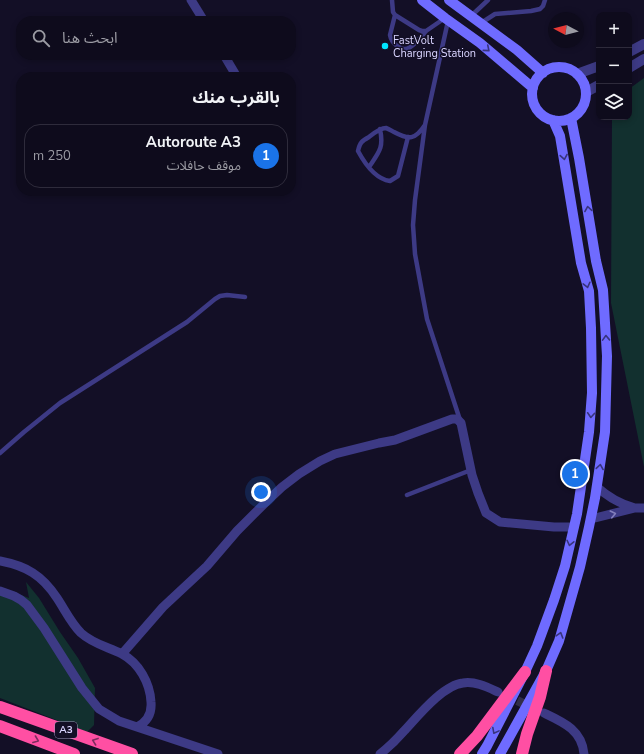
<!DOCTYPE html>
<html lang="ar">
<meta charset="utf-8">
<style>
body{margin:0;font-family:"Nunito Sans","Noto Sans Arabic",sans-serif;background:#1c1929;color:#f1f3f6;direction:rtl}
.controls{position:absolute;right:12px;top:12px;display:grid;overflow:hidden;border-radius:8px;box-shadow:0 2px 6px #0003}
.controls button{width:36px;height:36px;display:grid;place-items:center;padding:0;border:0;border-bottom:1px solid #2e2b3b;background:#0e0b1c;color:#f1f3f6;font:20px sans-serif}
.compass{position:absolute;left:548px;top:12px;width:36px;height:36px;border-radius:50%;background:#0e0b1c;box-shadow:0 2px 6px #0003;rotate:277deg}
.you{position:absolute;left:261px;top:492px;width:14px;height:14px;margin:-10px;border:3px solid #fff;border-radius:50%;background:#1a73e8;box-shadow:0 0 0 6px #1a73e833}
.badge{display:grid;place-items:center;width:26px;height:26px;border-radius:50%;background:#1a73e8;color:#fff;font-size:13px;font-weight:700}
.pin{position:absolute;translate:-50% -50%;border:2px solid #fff;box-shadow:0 1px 4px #0006}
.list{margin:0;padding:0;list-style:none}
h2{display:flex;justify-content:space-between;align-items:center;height:52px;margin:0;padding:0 16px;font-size:17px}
h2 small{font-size:13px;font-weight:400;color:#9b9ba3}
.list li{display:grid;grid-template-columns:26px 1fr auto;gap:12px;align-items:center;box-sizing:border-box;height:64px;margin:0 8px 8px;padding:0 8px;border:1px solid #2e2b3b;border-radius:16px}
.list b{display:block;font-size:15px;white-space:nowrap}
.list p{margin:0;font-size:13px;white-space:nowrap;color:#9b9ba3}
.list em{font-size:13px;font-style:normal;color:#9b9ba3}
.icon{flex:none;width:22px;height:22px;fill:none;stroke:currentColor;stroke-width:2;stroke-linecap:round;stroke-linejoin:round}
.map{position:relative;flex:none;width:644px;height:754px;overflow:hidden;direction:ltr}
.search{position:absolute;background:#0e0b1c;box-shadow:0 2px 6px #0003;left:16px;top:16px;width:280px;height:44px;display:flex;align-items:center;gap:10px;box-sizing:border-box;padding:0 14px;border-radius:16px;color:#9b9ba3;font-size:15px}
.panel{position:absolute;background:#0e0b1c;box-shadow:0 2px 6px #0003;left:16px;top:72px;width:280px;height:124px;border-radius:16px;direction:rtl}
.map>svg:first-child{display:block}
</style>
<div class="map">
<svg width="644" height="754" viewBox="0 0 644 754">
<rect width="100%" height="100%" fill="#130f26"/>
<path fill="#12302f" d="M 644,78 L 644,467 L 611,303 L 612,117 L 629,117 L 629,89 Z
M 26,582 L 39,598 L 60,632 L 78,658 L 95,688 L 94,725 L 87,732 L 0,698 L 0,587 L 29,598 Z"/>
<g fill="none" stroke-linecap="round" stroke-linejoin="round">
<path stroke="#312d47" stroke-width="9" stroke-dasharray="9 4.5" stroke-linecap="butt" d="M 505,695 L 533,708"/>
<path stroke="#3d3a85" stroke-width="4.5" d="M 392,0 L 393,12 L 395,15 L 419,30 L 422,31 L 426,31 L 445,18
M 395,15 L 390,35 C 391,40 392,42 396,45 C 399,47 402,49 405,49 C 411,49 422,36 426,31
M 471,16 L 488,0
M 481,23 L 495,14 L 531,11 L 540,9 L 543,6 L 545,0
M 425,125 L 415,200 L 413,225 L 415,254 L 427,319 L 460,420
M 408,137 L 398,176 L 390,181 C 375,179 365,164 358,151 C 360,142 362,141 369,137 C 374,133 380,128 386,128 C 389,129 392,131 394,132 C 409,140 415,140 425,125 L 448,21
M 369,167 C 379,152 384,148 380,129
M 0,453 L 24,432 L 60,403 L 187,322 L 215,299 L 220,296 L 227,295 L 245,297
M 407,495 L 471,470"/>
<path stroke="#3d3a85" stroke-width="9" d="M 191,0 L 204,21
M 224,55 L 237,77
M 597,487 C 608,497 620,504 635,508
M 591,519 L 635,508 L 644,508
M 0,561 C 26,566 42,575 57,598 C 65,610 71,623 81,633 C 93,644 108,647 122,654 C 139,663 150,683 151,702 C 152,714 147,722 137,727
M 0,591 L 14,596 L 21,600 L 27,605 L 44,628 L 82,688 L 99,709 L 119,721 L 218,754
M 122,654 L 163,607 L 207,566 L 237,531 L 267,501 L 282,487 L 299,474 L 320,461 L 335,454 L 379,443 L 395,440 L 452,419 L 457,419 L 461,423 L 472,475 L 478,493 L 486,513 L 500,522 L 554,527 L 574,527
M 544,713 C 563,722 582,730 584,754
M 380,754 C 389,747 397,739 404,731 C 418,716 443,685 463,683 C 475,681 487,687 498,692"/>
<path stroke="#3d3a85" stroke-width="10" d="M 629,52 L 644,44
M 629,68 L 644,59
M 577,74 L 599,66
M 586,92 L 599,85"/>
<path stroke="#6f6bff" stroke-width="10" d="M 422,0 L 445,18 L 480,43 L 533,88
M 449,0 L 517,50 L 543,73
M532 94a27 27 0 1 1 54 0a27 27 0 1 1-54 0Z
M 482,754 L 487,746 L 525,672 L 537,646 L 554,600 L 565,566 L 577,514 L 589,432 L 592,393 L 591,328 L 589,291 L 581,263 L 560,136 L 553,120
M 500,754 L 546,671 L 559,641 L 580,567 L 589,527 L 595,498 L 605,432 L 607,356 L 603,290 L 596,261 L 579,158 L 571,118"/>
<path stroke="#ff4fa3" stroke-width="12" d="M 0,707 L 132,754
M 0,726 L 74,754
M 460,754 L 477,736 L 525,672
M 522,754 L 527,734 L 540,697 L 546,671"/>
</g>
<defs><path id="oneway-chevron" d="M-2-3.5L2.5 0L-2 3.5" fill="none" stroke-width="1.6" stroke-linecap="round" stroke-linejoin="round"/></defs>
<g stroke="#38347d">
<use href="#oneway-chevron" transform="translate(487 49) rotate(40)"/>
<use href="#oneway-chevron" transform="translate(564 157) rotate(80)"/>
<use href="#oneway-chevron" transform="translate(588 209) rotate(-99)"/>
<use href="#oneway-chevron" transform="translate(587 285) rotate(76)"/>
<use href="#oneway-chevron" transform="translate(606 338) rotate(-92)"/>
<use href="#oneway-chevron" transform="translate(591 415) rotate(94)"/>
<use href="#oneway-chevron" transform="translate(600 467) rotate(-81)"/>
<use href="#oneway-chevron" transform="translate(570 543) rotate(103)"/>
<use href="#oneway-chevron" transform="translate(560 635) rotate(-73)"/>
<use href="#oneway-chevron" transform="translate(495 731) rotate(118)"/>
</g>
<use stroke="#837fbc" href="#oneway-chevron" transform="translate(613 514) rotate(-13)"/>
<g stroke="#7d2c5e">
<use href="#oneway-chevron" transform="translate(36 740) rotate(21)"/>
<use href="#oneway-chevron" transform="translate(95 741) rotate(-160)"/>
</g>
<circle fill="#00e5ff" stroke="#130f26" stroke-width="1.5" cx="385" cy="46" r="4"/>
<g text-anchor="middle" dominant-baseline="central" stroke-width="3" stroke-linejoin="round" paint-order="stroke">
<rect fill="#130f26" stroke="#9e99be" stroke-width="1" x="55" y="722" width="22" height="16" rx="3"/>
<g font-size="10" font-weight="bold" fill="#d9d4ff">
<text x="66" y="730">A3</text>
</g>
<g font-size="11" fill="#d9d4ff" stroke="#130f26" text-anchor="start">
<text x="393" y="40">FastVolt<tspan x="393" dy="13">Charging Station</tspan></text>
</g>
</g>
</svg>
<div class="controls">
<button>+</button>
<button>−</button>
<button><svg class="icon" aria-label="layers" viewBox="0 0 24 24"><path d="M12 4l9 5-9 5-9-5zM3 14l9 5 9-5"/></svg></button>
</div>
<svg class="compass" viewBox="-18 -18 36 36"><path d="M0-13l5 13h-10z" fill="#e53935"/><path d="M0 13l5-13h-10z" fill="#9b9ba3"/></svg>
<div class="you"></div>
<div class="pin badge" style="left:575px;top:474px">1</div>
<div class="search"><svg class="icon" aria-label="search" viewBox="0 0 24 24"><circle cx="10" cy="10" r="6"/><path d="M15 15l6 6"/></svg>ابحث هنا</div>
<section class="panel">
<h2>بالقرب منك<small></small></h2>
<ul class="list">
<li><span class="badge">1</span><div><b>Autoroute A3</b><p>موقف حافلات</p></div><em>250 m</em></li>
</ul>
</section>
</div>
